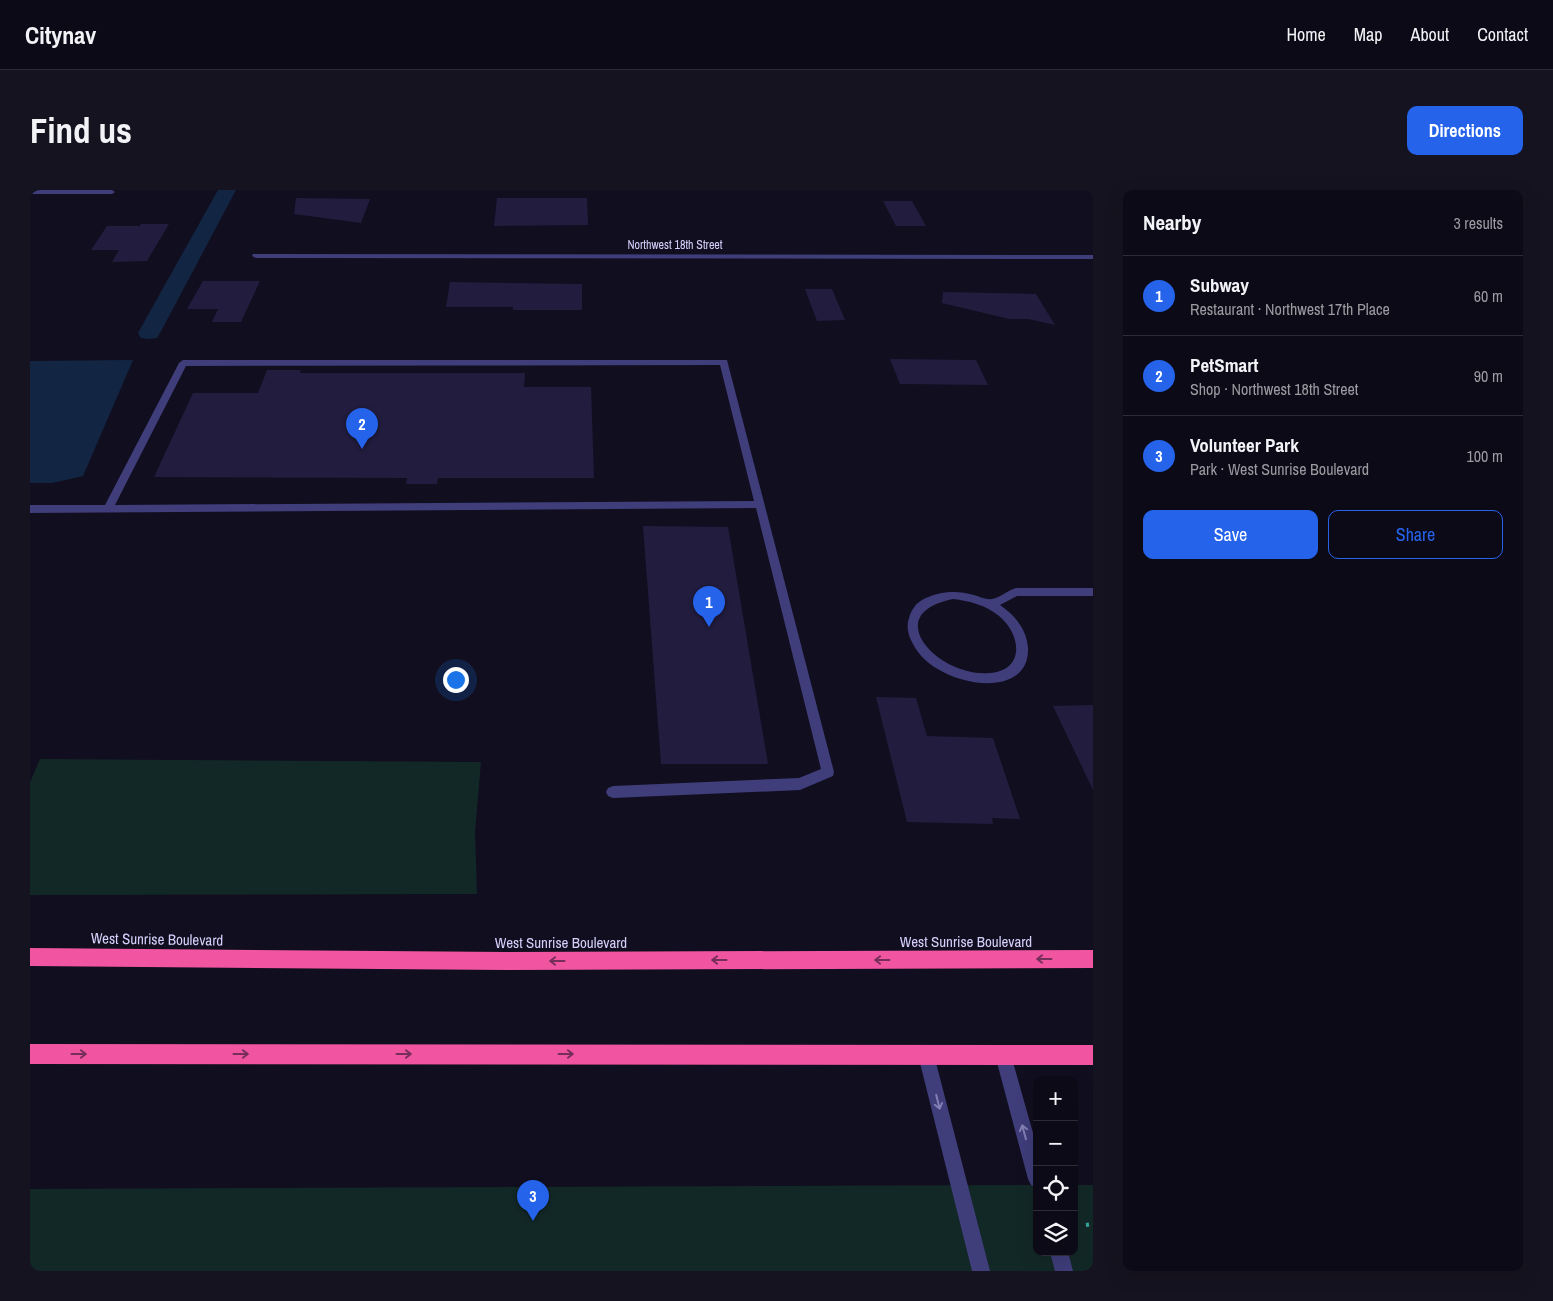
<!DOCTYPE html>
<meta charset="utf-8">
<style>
body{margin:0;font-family:"Archivo Narrow",sans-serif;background:#161320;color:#f1f3f6}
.controls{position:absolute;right:15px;bottom:15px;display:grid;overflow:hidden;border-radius:10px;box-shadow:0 5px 20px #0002}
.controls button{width:45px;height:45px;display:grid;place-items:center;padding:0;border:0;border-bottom:1px solid #2d2b36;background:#0d0a17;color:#f1f3f6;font:25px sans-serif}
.you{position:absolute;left:425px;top:489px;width:18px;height:18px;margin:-12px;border:4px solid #fff;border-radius:50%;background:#1a73e8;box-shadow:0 0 0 8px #1a73e833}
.badge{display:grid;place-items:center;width:32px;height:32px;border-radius:50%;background:#2563eb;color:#fff;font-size:16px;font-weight:700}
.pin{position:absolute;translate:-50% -41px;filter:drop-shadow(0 1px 2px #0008)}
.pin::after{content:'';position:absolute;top:26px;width:18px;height:15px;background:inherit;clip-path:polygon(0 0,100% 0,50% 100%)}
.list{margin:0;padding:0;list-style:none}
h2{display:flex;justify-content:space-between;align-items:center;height:65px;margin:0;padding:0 20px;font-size:21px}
h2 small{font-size:16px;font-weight:400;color:#9a9aa1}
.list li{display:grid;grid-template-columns:32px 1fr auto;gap:15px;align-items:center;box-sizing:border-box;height:80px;padding:0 20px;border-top:1px solid #2d2b36}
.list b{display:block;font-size:19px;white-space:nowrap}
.list p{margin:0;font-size:16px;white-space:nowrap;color:#9a9aa1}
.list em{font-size:16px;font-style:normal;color:#9a9aa1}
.actions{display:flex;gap:10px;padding:15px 20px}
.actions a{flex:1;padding:11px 0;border:1px solid #2563eb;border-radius:10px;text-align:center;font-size:18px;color:#2563eb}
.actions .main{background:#2563eb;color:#fff}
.icon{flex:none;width:28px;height:28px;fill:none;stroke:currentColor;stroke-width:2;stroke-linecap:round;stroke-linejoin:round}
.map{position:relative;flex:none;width:1063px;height:1081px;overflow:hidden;border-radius:10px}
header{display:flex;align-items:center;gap:30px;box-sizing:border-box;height:70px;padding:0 25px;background:#0d0a17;border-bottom:1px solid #2d2b36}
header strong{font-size:24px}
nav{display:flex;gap:28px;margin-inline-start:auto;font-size:18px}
.intro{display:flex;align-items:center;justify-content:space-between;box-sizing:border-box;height:120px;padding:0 30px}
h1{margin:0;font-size:35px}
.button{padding:12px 22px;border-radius:10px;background:#2563eb;color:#fff;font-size:18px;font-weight:700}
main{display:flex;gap:30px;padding:0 30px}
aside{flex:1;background:#0d0a17;border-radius:10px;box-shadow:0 5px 20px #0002}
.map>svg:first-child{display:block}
</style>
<header>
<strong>Citynav</strong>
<nav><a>Home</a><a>Map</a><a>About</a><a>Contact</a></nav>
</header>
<div class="intro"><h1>Find us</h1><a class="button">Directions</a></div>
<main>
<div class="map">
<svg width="1063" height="1081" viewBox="0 0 1063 1081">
<rect width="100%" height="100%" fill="#110e1f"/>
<path fill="#122827" d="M 10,569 L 451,572 L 445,642 L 447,704 L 0,705 L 0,592 Z
M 1007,995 L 1007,1062 L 1044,1062 L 1044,995 L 1063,995 L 1063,1081 L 0,1081 L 0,999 Z"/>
<path fill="#122644" d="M 103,170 L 53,286 L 22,293 L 0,293 L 0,171 Z"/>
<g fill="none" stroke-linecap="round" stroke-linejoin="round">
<path fill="#122644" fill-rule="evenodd" d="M 188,0 L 206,0 L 130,143 L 127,148 L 119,149 L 111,148 L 108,143 Z"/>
</g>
<path fill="#221c3e" d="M 266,8 L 340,9 L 331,33 L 264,24 Z
M 467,8 L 557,8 L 558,35 L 464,36 Z
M 853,11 L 882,11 L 896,36 L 866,36 Z
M 111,34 L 139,34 L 117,71 L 82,72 L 89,60 L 61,60 L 77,36 L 110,36 Z
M 173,91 L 230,91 L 211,132 L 182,132 L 188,119 L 157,119 Z
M 420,92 L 552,94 L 552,120 L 483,120 L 483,117 L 416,117 Z
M 775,99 L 802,99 L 815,130 L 787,131 Z
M 913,102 L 1006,104 L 1025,135 L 998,129 L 979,129 L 912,113 Z
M 860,169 L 946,170 L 958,195 L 870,194 Z
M 237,180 L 271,180 L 270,183 L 495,183 L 494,197 L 561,197 L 564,288 L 408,288 L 407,294 L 376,294 L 377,288 L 124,287 L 163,203 L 228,203 Z
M 613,336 L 698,337 L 738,574 L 631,574 Z
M 846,507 L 886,508 L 897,546 L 963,548 L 990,629 L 962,628 L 963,634 L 877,632 Z
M 1063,515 L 1063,600 L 1023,516 Z"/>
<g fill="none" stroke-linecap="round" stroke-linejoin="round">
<path stroke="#38a79f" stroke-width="4" stroke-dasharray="3 5" stroke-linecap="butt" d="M 1056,1035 L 1063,1034"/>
<path fill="#3f3d7a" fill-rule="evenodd" d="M 153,170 L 697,170 L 804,582 L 803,586 L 770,600 L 583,608 L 578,606 L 576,602 L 578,598 L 583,596 L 769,588 L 791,579 L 726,318 L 0,323 L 0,315 L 75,315 L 149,173 ZM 690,175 L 724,311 L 85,315 L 156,176 Z
M 896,857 L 902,859 L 904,865 L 960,1081 L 942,1081 L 888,865 L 890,859 Z
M 973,857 L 979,859 L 981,865 L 1007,957 L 1007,998 L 1001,995 L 998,989 L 965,865 L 967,859 Z
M 1020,1062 L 1038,1062 L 1043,1081 L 1025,1081 Z"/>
<path fill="#3f3d7a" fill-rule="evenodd" d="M 0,0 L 82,0 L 85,2 L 82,4 L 0,4 Z
M 223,64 L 1063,65 L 1063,69 L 226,68 L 222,66 Z
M 986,398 L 1063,398 L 1063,406 L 987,406 L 970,415 C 985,425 997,440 998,458 C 1000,514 903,496 883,454 C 878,445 876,437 879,428 C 881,421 885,414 892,410 C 909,401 926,400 944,405 C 948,406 954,409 958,409 C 966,411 978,400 986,398 ZM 923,409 C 939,411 956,415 969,426 C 992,445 995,481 959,483 C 909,487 848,424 923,409 Z"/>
<path fill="#f155a1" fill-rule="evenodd" d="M 0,758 L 477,762 L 1063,760 L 1063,778 L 477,780 L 0,776 Z
M 0,854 L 1063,855 L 1063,875 L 0,874 Z"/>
</g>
<defs><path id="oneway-shaft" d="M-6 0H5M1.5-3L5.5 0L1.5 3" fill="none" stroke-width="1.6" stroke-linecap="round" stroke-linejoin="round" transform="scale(1.25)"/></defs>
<g stroke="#762e5a">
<use href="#oneway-shaft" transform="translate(1014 769) rotate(180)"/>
<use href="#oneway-shaft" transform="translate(689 770) rotate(180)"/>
<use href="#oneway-shaft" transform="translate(852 770) rotate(180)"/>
<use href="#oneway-shaft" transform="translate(527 771) rotate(180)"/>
<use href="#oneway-shaft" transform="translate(49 864)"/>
<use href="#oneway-shaft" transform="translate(211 864)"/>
<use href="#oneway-shaft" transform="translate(374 864)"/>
<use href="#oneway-shaft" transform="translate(536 864)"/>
</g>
<g stroke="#827fb4">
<use href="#oneway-shaft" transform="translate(908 912) rotate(76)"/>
<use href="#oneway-shaft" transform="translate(994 942) rotate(-105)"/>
</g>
<g text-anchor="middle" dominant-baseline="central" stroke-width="4" stroke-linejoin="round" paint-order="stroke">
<g font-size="12" fill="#d4d0fb" stroke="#110e1f">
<text x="645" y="55">Northwest 18th Street</text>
</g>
<g font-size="15" fill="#d4d0fb" stroke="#110e1f">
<text transform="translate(127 749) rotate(1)">West Sunrise Boulevard</text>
<text x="936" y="751">West Sunrise Boulevard</text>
<text x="531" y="752">West Sunrise Boulevard</text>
</g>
</g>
</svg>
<div class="controls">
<button>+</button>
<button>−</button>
<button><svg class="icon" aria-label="locate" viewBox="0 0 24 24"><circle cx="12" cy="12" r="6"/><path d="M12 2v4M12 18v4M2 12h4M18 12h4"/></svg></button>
<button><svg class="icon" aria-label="layers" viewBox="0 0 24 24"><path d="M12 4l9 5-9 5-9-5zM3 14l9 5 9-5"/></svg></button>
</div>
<div class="you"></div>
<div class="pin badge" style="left:679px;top:437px">1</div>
<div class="pin badge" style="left:332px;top:259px">2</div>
<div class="pin badge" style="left:503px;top:1031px">3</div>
</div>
<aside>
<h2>Nearby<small>3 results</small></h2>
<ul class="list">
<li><span class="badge">1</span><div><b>Subway</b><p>Restaurant · Northwest 17th Place</p></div><em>60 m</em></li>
<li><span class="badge">2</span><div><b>PetSmart</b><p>Shop · Northwest 18th Street</p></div><em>90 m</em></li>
<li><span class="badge">3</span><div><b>Volunteer Park</b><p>Park · West Sunrise Boulevard</p></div><em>100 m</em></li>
</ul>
<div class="actions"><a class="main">Save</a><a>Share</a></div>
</aside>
</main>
